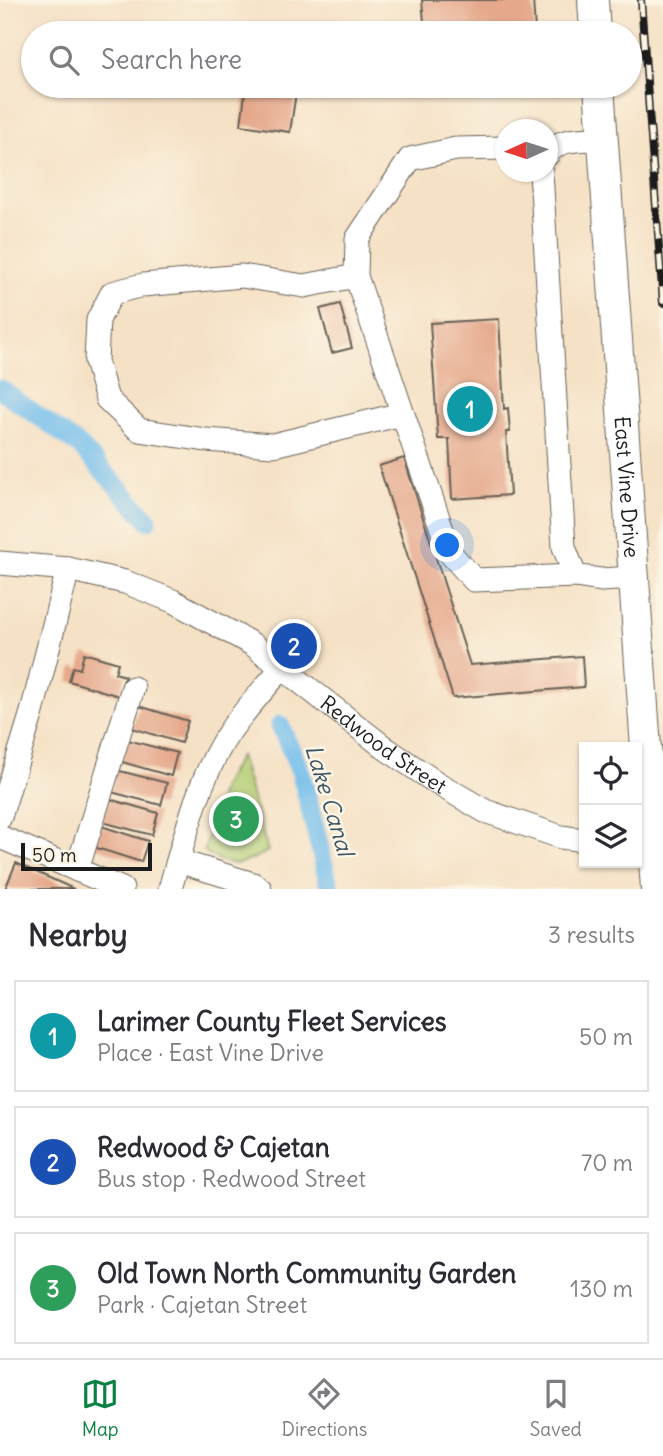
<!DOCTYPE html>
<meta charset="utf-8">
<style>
body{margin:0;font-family:Delius,sans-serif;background:#f7f7f7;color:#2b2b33}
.controls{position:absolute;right:21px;bottom:21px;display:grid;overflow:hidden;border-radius:0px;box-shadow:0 2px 5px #0004}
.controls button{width:63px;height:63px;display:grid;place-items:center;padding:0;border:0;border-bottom:2px solid #e1e1e2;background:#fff;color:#2b2b33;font:35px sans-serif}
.compass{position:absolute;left:495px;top:119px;width:63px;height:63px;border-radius:50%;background:#fff;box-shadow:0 2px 5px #0004;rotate:267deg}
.scale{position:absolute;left:21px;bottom:18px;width:131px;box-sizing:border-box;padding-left:7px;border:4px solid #1c1c1c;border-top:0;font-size:19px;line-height:24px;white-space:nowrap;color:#1c1c1c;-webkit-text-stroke:5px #fcf5e5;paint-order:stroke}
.you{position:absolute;left:448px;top:546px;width:24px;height:24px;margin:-18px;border:5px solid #fff;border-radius:50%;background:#1a73e8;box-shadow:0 0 0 10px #1a73e833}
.badge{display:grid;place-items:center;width:46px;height:46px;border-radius:50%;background:#0b8043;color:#fff;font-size:23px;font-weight:700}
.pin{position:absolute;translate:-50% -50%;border:4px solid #fff;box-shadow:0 2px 7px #0006}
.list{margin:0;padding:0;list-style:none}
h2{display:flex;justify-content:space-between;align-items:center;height:91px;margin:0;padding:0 28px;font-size:30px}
h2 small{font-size:23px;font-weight:400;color:#7c7c81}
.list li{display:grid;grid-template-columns:46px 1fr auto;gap:21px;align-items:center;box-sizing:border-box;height:112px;margin:0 14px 14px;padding:0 14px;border:2px solid #e1e1e2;border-radius:0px}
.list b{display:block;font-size:26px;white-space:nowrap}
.list p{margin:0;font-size:23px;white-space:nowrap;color:#7c7c81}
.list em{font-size:23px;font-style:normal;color:#7c7c81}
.icon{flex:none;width:38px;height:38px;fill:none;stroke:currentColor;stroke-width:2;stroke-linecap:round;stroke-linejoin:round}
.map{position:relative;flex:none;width:663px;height:889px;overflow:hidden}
.search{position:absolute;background:#fff;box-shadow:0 2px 5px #0004;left:21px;right:21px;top:21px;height:77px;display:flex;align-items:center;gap:18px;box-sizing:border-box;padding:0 24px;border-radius:38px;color:#7c7c81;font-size:26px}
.sheet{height:469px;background:#fff}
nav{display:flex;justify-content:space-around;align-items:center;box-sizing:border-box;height:98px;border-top:2px solid #e1e1e2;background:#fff;font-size:19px;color:#7c7c81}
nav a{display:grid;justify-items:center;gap:4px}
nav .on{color:#0b8043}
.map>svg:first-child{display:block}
</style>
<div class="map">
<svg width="663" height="889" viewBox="0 0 663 889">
<rect width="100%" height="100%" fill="#fcf5e5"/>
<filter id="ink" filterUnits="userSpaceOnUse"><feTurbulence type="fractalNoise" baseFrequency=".0143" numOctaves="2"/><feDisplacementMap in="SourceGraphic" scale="14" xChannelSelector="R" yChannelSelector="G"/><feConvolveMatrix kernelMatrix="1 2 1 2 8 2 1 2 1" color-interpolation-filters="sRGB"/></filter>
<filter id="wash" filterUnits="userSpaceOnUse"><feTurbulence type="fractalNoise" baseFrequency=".00686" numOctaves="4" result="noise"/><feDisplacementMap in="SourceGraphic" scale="28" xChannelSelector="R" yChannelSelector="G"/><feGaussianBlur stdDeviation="1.57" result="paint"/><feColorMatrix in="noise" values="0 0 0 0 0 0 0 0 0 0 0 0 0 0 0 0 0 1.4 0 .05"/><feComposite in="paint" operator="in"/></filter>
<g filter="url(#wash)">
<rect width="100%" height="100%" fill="#f5e1c5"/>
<path fill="#b2cd73" stroke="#677448" stroke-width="2" d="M 240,756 L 268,851 C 242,866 229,870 204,851 L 222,787 Z"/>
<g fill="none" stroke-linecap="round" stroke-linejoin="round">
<path stroke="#73beec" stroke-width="19" d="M 0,389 L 80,446 L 148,520
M 280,725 L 301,773 L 330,889"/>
</g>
<g id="blocks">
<path fill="#e5a88b" d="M 422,0 L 533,0 L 535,29 L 478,33 L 425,33 Z
M 246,86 L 297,86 L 290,132 L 241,125 Z
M 340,304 L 352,348 L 332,353 L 320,309 Z
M 499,319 L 504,409 L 508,408 L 510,432 L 506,432 L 510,495 L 452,499 L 449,439 L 438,439 L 430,323 Z
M 404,458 L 470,665 L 582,656 L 584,687 L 453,698 L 379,466 Z
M 84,653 L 118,663 L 115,673 L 125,676 L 119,696 L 69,681 L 73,667 L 80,669 Z
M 139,706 L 188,721 L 181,743 L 132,728 Z
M 128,740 L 177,753 L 171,776 L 122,762 Z
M 116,770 L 167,783 L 161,805 L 111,792 Z
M 109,799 L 158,813 L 152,835 L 102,822 Z
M 101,826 L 148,841 L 141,862 L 94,847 Z
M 16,863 L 74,889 L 5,889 Z"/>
</g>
</g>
<g filter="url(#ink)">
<use href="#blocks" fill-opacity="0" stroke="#686157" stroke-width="2"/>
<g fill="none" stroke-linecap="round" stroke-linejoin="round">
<defs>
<g id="minor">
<path d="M 505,148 L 456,149 L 410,159 L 357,239 L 356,276 L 450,553 L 474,580 L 575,576"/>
<path d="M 548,154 C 558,137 584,140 603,139"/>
<path d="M 541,172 L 564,547 L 575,576 L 601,580 L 633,578"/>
<path d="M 356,276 L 304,286 L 242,276 L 143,285 L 112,293 L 98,320 L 96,361 L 107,399 L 139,430 L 206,440 L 273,445 L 402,414"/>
<path id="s1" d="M 0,563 L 68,569 L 125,582 L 173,601 L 252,644 L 385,748 L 437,783 L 485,811 L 561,837 L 584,840"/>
<path d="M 0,817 L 32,712 L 68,569"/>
<path d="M 0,837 L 122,889"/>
<path d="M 178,861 L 253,884 L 260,889"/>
<path d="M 77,870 L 133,688"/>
<path d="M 170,889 C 185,837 198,780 228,734 C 244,710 265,689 282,667"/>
</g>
<g id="major">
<path d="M 593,0 L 595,33"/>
<path id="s2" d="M 599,86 L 656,889"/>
</g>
</defs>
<use href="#minor" stroke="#686157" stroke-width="25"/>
<use href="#major" stroke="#686157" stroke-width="32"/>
<use href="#minor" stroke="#fff" stroke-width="23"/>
<use href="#major" stroke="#fff" stroke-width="30"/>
<defs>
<path id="rail" d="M 641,0 L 663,303"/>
</defs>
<use href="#rail" stroke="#1c1c1c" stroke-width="8"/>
<use href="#rail" stroke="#fcf5e5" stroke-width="5" stroke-dasharray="16" stroke-linecap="butt"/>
</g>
</g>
<g text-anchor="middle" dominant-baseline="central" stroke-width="5" stroke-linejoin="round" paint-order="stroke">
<g font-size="21" fill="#1c1c1c" stroke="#fcf5e5">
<text stroke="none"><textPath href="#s2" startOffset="402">East Vine Drive</textPath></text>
<text stroke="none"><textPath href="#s1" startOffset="434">Redwood Street</textPath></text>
</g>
<g font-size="23" font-style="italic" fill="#3a5565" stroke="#fcf5e5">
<text transform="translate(330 800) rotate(73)">Lake Canal</text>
</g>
</g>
</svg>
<div class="controls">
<button><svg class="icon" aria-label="locate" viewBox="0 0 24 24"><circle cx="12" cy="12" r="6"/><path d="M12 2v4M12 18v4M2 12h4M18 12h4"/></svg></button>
<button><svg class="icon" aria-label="layers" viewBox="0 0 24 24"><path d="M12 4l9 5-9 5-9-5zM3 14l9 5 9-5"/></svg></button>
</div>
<svg class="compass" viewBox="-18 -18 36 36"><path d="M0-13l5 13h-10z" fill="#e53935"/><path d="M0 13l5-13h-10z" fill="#7c7c81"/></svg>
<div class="scale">50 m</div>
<div class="you"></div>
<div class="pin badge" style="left:470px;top:409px;background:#0f9aa8">1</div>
<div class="pin badge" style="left:294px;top:646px;background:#1a4fb4">2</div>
<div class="pin badge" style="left:236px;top:819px;background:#2e9e5b">3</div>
<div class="search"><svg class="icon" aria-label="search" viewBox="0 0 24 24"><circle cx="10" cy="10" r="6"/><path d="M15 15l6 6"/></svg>Search here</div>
</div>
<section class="sheet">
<h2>Nearby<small>3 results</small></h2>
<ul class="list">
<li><span class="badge" style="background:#0f9aa8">1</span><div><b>Larimer County Fleet Services</b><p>Place · East Vine Drive</p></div><em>50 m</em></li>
<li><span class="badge" style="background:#1a4fb4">2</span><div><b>Redwood &amp; Cajetan</b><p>Bus stop · Redwood Street</p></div><em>70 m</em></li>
<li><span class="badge" style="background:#2e9e5b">3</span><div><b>Old Town North Community Garden</b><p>Park · Cajetan Street</p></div><em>130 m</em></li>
</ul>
</section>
<nav>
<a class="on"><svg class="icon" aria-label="map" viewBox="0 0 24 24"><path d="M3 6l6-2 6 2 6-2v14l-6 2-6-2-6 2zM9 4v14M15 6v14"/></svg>Map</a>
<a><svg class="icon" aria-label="directions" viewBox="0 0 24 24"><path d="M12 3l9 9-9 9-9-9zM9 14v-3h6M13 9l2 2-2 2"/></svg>Directions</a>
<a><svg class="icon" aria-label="saved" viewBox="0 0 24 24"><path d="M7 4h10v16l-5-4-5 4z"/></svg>Saved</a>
</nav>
